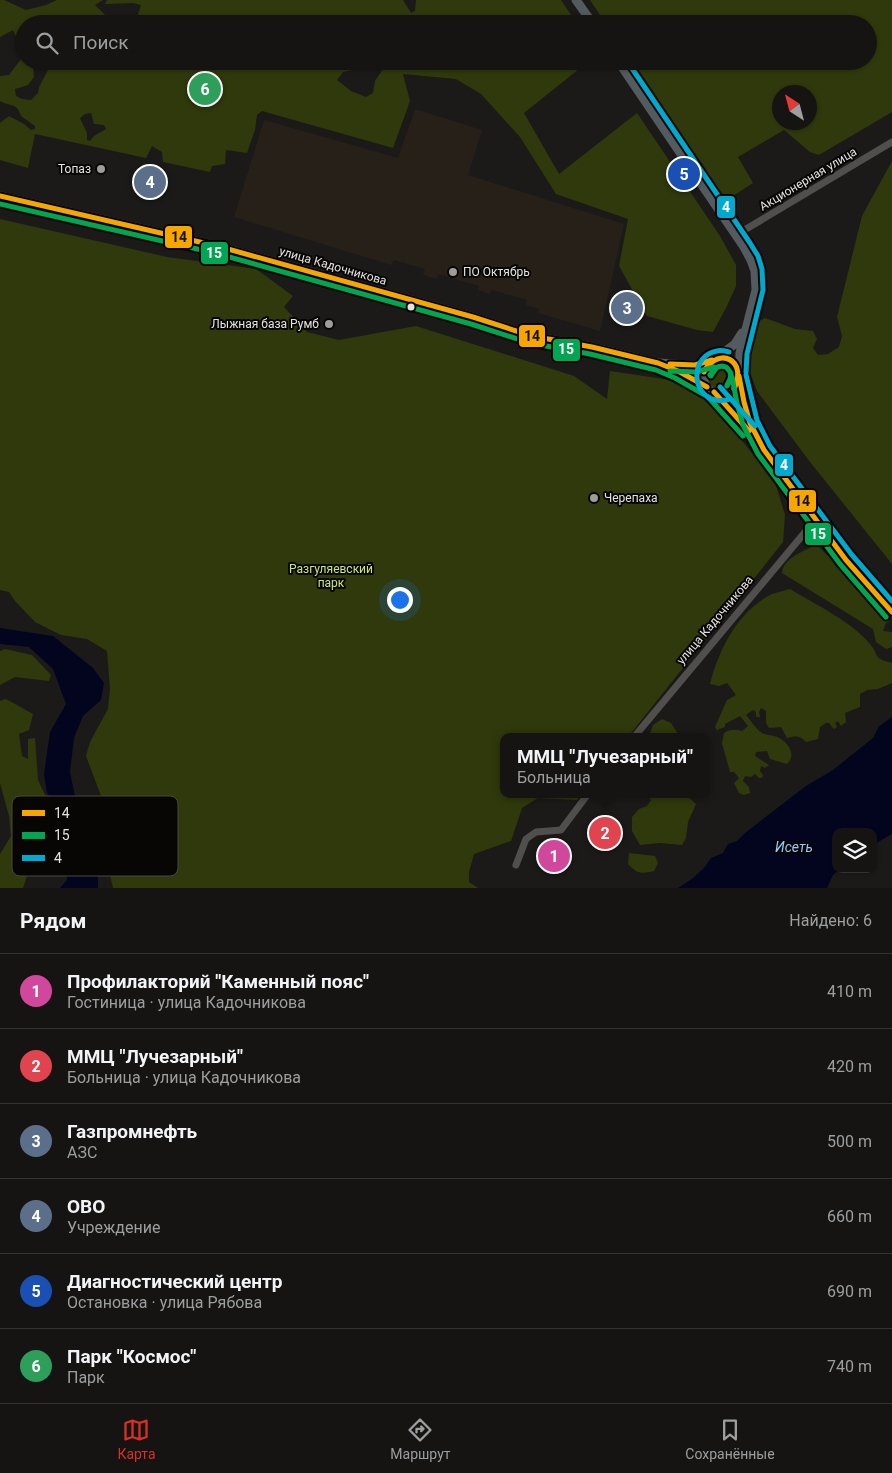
<!DOCTYPE html>
<html lang="ru">
<meta charset="utf-8">
<style>
body{margin:0;font-family:Roboto,sans-serif;background:#222120;color:#f1f3f6}
.controls{position:absolute;right:15px;bottom:15px;display:grid;overflow:hidden;border-radius:10px;box-shadow:0 1px 4px #0004}
.controls button{width:45px;height:45px;display:grid;place-items:center;padding:0;border:0;border-bottom:1px solid #343332;background:#151412;color:#f1f3f6;font:25px sans-serif}
.compass{position:absolute;left:772px;top:85px;width:45px;height:45px;border-radius:50%;background:#151412;box-shadow:0 1px 4px #0004;rotate:324deg}
.you{position:absolute;left:399px;top:599px;width:18px;height:18px;margin:-12px;border:4px solid #fff;border-radius:50%;background:#1a73e8;box-shadow:0 0 0 8px #1a73e833}
.badge{display:grid;place-items:center;width:32px;height:32px;border-radius:50%;background:#d93025;color:#fff;font-size:16px;font-weight:700}
.pin{position:absolute;translate:-50% -50%;border:2px solid #fff;box-shadow:0 1px 5px #0006}
.popup{position:absolute;left:500px;top:733px;width:210px;height:65px;box-sizing:border-box;display:grid;place-content:center;border-radius:10px;background:#151412;filter:drop-shadow(0 1px 4px #0005);font-size:16px;white-space:nowrap;color:#9d9e9f}
.popup b{font-size:19px;color:#f1f3f6}
.popup::after{content:'';position:absolute;left:50%;top:100%;margin-left:-10px;border:10px solid transparent;border-top-color:#151412}
.list{margin:0;padding:0;list-style:none}
h2{display:flex;justify-content:space-between;align-items:center;height:65px;margin:0;padding:0 20px;font-size:21px}
h2 small{font-size:16px;font-weight:400;color:#9d9e9f}
.list li{display:grid;grid-template-columns:32px 1fr auto;gap:15px;align-items:center;box-sizing:border-box;height:75px;padding:0 20px;border-top:1px solid #343332}
.list b{display:block;font-size:19px;white-space:nowrap}
.list p{margin:0;font-size:16px;white-space:nowrap;color:#9d9e9f}
.list em{font-size:16px;font-style:normal;color:#9d9e9f}
.icon{flex:none;width:28px;height:28px;fill:none;stroke:currentColor;stroke-width:2;stroke-linecap:round;stroke-linejoin:round}
.map{position:relative;flex:none;width:892px;height:888px;overflow:hidden}
.search{position:absolute;background:#151412;box-shadow:0 1px 4px #0004;left:15px;right:15px;top:15px;height:55px;display:flex;align-items:center;gap:12px;box-sizing:border-box;padding:0 18px;border-radius:28px;color:#9d9e9f;font-size:19px}
.sheet{height:515px;background:#151412}
nav{display:flex;justify-content:space-around;align-items:center;box-sizing:border-box;height:70px;border-top:1px solid #343332;background:#151412;font-size:14px;color:#9d9e9f}
nav a{display:grid;justify-items:center;gap:2px}
nav .on{color:#d93025}
.map>svg:first-child{display:block}
</style>
<div class="map">
<svg width="892" height="888" viewBox="0 0 892 888">
<rect width="100%" height="100%" fill="#1c1a18"/>
<path fill="#262018" d="M 415,109 L 482,130 L 468,175 L 624,224 L 600,331 L 538,313 L 539,309 L 526,305 L 527,300 L 492,290 L 490,294 L 478,290 L 479,286 L 438,274 L 437,279 L 423,275 L 425,269 L 394,260 L 391,265 L 234,217 L 264,120 L 398,158 Z"/>
<path fill="#30390b" fill-rule="evenodd" d="M 0,0 L 4,0 L 26,10 L 46,5 L 57,0 L 103,0 L 95,5 L 114,24 L 24,24 L 24,61 L 356,61 L 352,70 L 343,72 L 337,80 L 351,91 L 366,97 L 373,93 L 375,81 L 383,69 L 371,61 L 589,61 L 524,113 L 559,174 L 637,113 L 720,236 L 736,265 L 736,286 L 727,306 L 713,332 L 697,330 L 647,316 L 619,266 L 628,219 L 556,194 L 520,137 L 481,94 L 456,79 L 403,74 L 410,101 L 393,148 L 262,111 L 257,115 L 255,130 L 247,153 L 226,150 L 225,164 L 212,166 L 210,172 L 163,162 L 162,152 L 152,146 L 146,158 L 35,134 L 28,168 L 0,160 L 0,123 L 9,116 L 24,124 L 31,130 L 35,129 L 35,126 L 21,116 C 17,102 10,107 0,101 L 0,76 L 9,75 L 24,55 L 13,30 L 0,37 ZM 42,63 L 49,68 C 45,77 39,84 38,93 L 31,100 L 22,99 L 16,96 L 15,89 L 28,85 L 34,77 L 33,67 ZM 91,113 L 94,124 L 104,125 L 106,129 L 94,136 L 90,141 L 87,140 L 87,133 L 80,118 L 85,114 Z
M 107,0 L 403,0 L 411,13 L 415,11 L 416,0 L 561,0 L 577,24 L 135,24 L 141,5 L 133,3 L 105,4 Z
M 590,0 L 892,0 L 892,112 L 819,155 L 810,152 L 784,130 L 738,157 L 753,183 L 725,201 L 631,61 L 868,61 L 868,24 L 606,24 ZM 780,92 L 810,92 L 810,122 L 780,122 Z
M 892,161 L 892,564 L 810,462 L 757,391 L 746,361 L 758,322 L 765,318 L 795,329 L 813,331 L 817,339 L 813,348 L 818,355 L 828,354 L 839,347 L 842,336 L 837,317 L 862,216 Z
M 0,219 L 167,257 L 256,269 L 293,296 L 284,307 L 307,332 L 339,340 L 416,326 L 574,376 L 607,399 L 610,371 L 684,382 L 708,400 L 723,417 L 775,482 L 785,515 L 783,542 L 628,737 L 504,737 L 504,794 L 582,794 L 577,800 L 538,798 L 522,808 L 511,841 L 474,854 L 469,872 L 469,882 L 478,888 L 113,888 L 104,847 L 109,817 L 86,756 L 90,742 L 108,709 L 110,689 L 107,651 L 87,639 L 61,635 L 35,622 L 15,601 L 9,592 L 0,590 Z
M707 376a14 14 0 1 1 28 0a14 14 0 1 1-28 0Z
M 814,546 L 820,548 L 828,556 L 832,553 L 890,621 L 886,623 L 883,631 L 892,632 L 892,647 L 886,649 L 876,642 L 873,629 L 782,573 C 783,559 803,551 814,546 Z
M 790,589 C 816,605 851,621 870,644 C 880,656 872,658 892,663 L 892,683 L 878,689 L 867,690 L 860,694 L 860,707 L 845,713 L 846,722 L 841,726 L 838,721 L 835,723 L 837,727 L 834,729 L 829,723 L 826,723 L 820,727 L 818,739 L 806,742 C 800,735 795,736 787,738 L 781,727 L 769,728 L 766,723 L 766,711 L 761,708 L 759,712 L 760,717 L 756,717 L 756,712 L 753,710 L 746,715 C 750,720 756,729 762,733 C 766,735 772,735 777,737 C 788,741 797,755 787,764 L 770,759 L 767,751 L 756,752 L 755,756 L 769,765 L 765,768 L 761,766 L 760,771 L 763,775 L 762,778 L 759,778 L 755,774 L 751,777 L 745,776 L 743,781 L 749,787 L 750,793 L 744,795 L 739,793 L 734,783 L 739,778 L 734,772 L 730,772 L 722,743 L 724,733 C 730,729 736,729 742,731 L 748,726 L 740,716 L 725,724 L 725,727 L 717,730 L 715,727 L 727,700 L 736,695 L 727,683 L 719,686 L 710,684 C 719,649 738,611 772,594 C 777,592 784,591 790,589 Z
M 5,649 L 32,655 L 51,675 L 49,681 L 15,677 L 0,685 L 0,651 Z
M 6,699 L 33,714 L 29,730 L 19,734 L 22,756 L 28,759 L 28,739 L 35,738 L 38,780 L 46,797 L 44,817 L 32,834 L 30,867 L 23,888 L 0,888 L 0,854 L 11,836 L 9,816 L 0,783 L 0,701 Z
M 662,719 L 671,723 L 680,737 L 649,737 L 653,725 Z
M 647,794 L 685,794 L 696,804 L 688,822 L 686,838 L 682,845 L 660,843 L 640,845 L 632,831 L 632,817 L 639,809 L 647,806 L 651,800 Z
M 629,853 L 655,856 L 658,863 L 654,871 C 642,874 637,874 628,864 Z"/>
<path fill="#03051e" d="M 0,628 L 53,636 L 93,668 L 104,683 L 101,700 L 83,716 L 74,738 L 70,772 L 78,811 L 98,863 L 98,888 L 60,888 L 67,880 L 64,841 L 52,811 L 52,799 L 47,793 L 44,774 L 50,732 L 66,704 L 53,669 L 29,647 L 0,644 Z
M 892,717 L 892,834 L 873,845 L 873,832 L 836,832 L 836,869 L 840,869 L 833,875 L 827,888 L 678,888 L 693,878 L 704,868 L 711,858 L 723,853 L 728,844 L 737,841 L 745,833 L 785,802 L 806,786 L 833,770 L 873,738 L 879,726 Z"/>
<g fill="none" stroke-linecap="round" stroke-linejoin="round">
<path stroke="#504f4d" stroke-width="7" d="M 736,235 L 892,142
M 634,737 L 816,519
M 516,865 L 526,839 L 536,832 L 561,830 L 588,794"/>
<path stroke="#535b5e" stroke-width="9" d="M 576,0 L 593,24
M 618,61 L 744,247 L 751,260 L 755,271 L 756,290 L 740,353 L 739,372
M 0,196 L 217,246 L 473,317 L 532,336 L 592,347 L 658,363 L 686,365 L 695,365 L 712,360
M703 376a18 18 0 1 1 36 0a18 18 0 1 1-36 0Z
M 716,358 L 735,344 L 742,333
M 667,367 L 690,377 L 707,387
M 739,376 L 744,402 L 750,423 L 764,450 L 846,560 L 892,612
M 714,392 L 753,437"/>
<defs>
<path id="bus-1" d="M 0,196 L 217,246 L 473,317 L 532,336 L 592,347 L 658,363 L 678,371 L 707,387
M 670,364 L 695,365 L 712,360
M 704,371 C 720,345 748,362 734,389
M 704,372 C 719,345 748,360 734,388
M 739,376 L 744,402 L 750,423 L 764,450 L 846,560 L 892,612
M 714,392 L 749,431"/>
<path id="bus-2" d="M 0,204 L 215,253 L 471,324 L 530,343 L 590,354 L 656,370 L 675,378 L 703,394
M 670,371 L 696,372 L 714,367
M 710,375 C 715,368 718,364 726,367 C 733,373 731,378 727,386
M 711,376 C 715,369 718,364 726,367 L 731,373 L 731,377 L 727,385
M 732,377 L 737,403 L 743,425 L 758,454 L 840,564 L 886,617
M 708,397 L 743,436"/>
<path id="bus-3" d="M 627,61 L 750,243 L 758,256 L 762,269 L 763,290 L 747,354 L 746,372
M 746,375 L 757,420 L 770,446 L 852,555 L 892,601
M 720,387 L 755,426
M 727,400 C 723,400 719,401 715,400 C 690,394 691,355 717,351 C 720,350 725,351 729,352"/>
</defs>
<use href="#bus-1" stroke="#070605" stroke-width="9"/>
<use href="#bus-2" stroke="#070605" stroke-width="9"/>
<use href="#bus-3" stroke="#070605" stroke-width="9"/>
<use href="#bus-1" stroke="#f7a600" stroke-width="5"/>
<use href="#bus-2" stroke="#00a651" stroke-width="5"/>
<use href="#bus-3" stroke="#00a9ce" stroke-width="5"/>
</g>
<g fill="#9f9d9a" stroke="#070605" stroke-width="2">
<circle cx="101" cy="169" r="5"/>
<circle cx="453" cy="272" r="5"/>
<circle cx="329" cy="324" r="5"/>
<circle cx="594" cy="498" r="5"/>
</g>
<circle fill="#e5e3e0" stroke="#070605" stroke-width="2" cx="411" cy="307" r="4.5"/>
<g text-anchor="middle" dominant-baseline="central" stroke-width="4" stroke-linejoin="round" paint-order="stroke">
<g font-size="12" fill="#e5e3e0" stroke="#070605" text-anchor="end">
<text x="91" y="169">Топаз</text>
<text x="463" y="272" text-anchor="start">ПО Октябрь</text>
<text x="319" y="324">Лыжная база Румб</text>
<text x="604" y="498" text-anchor="start">Черепаха</text>
</g>
<g font-size="12" fill="#e5e3e0" stroke="#070605">
<text transform="translate(808 179) rotate(-31)">Акционерная улица</text>
<text transform="translate(333 266) rotate(16)">улица Кадочникова</text>
<text transform="translate(715 620) rotate(-50)">улица Кадочникова</text>
</g>
<g font-size="12" fill="#cce96f" stroke="#070605">
<text x="331" y="569">Разгуляевский<tspan x="331" dy="14">парк</tspan></text>
</g>
<g font-size="14" font-style="italic" fill="#97c9fd" stroke="#070605">
<text x="794" y="847">Исеть</text>
</g>
</g>
<rect x="12" y="796" width="166" height="80" rx="8" fill="#070605" stroke="#4a4847" stroke-width="1"/>
<rect x="22" y="810" width="23" height="6" fill="#f7a600"/>
<rect x="22" y="832" width="23" height="7" fill="#00a651"/>
<rect x="22" y="855" width="23" height="6" fill="#00a9ce"/>
<g font-size="14" fill="#e5e3e0">
<text x="54" y="818">14</text>
<text x="54" y="840">15</text>
<text x="54" y="863">4</text>
</g>
<g stroke="#070605" stroke-width="2">
<rect x="716" y="195" width="20" height="24" rx="5" fill="#00a9ce"/>
<rect x="164" y="225" width="29" height="24" rx="5" fill="#f7a600"/>
<rect x="200" y="241" width="29" height="24" rx="5" fill="#00a651"/>
<rect x="518" y="324" width="28" height="24" rx="5" fill="#f7a600"/>
<rect x="552" y="338" width="29" height="24" rx="5" fill="#00a651"/>
<rect x="774" y="453" width="20" height="24" rx="5" fill="#00a9ce"/>
<rect x="788" y="489" width="29" height="24" rx="5" fill="#f7a600"/>
<rect x="804" y="522" width="28" height="24" rx="5" fill="#00a651"/>
</g>
<g font-size="14" text-anchor="middle" font-weight="bold" fill="#fff">
<text x="726" y="212">4</text>
<text x="214" y="258">15</text>
<text x="566" y="354">15</text>
<text x="784" y="470">4</text>
<text x="818" y="539">15</text>
</g>
<g font-size="14" text-anchor="middle" font-weight="bold" fill="#111">
<text x="179" y="242">14</text>
<text x="532" y="341">14</text>
<text x="802" y="506">14</text>
</g>
</svg>
<div class="controls">
<button><svg class="icon" aria-label="layers" viewBox="0 0 24 24"><path d="M12 4l9 5-9 5-9-5zM3 14l9 5 9-5"/></svg></button>
</div>
<svg class="compass" viewBox="-18 -18 36 36"><path d="M0-13l5 13h-10z" fill="#e53935"/><path d="M0 13l5-13h-10z" fill="#9d9e9f"/></svg>
<div class="you"></div>
<div class="pin badge" style="left:554px;top:856px;background:#d1479c">1</div>
<div class="pin badge" style="left:605px;top:833px;background:#e0444e">2</div>
<div class="popup"><b>ММЦ &quot;Лучезарный&quot;</b>Больница</div>
<div class="pin badge" style="left:627px;top:308px;background:#5c6f8a">3</div>
<div class="pin badge" style="left:150px;top:182px;background:#5c6f8a">4</div>
<div class="pin badge" style="left:684px;top:174px;background:#1a4fb4">5</div>
<div class="pin badge" style="left:205px;top:89px;background:#2e9e5b">6</div>
<div class="search"><svg class="icon" aria-label="search" viewBox="0 0 24 24"><circle cx="10" cy="10" r="6"/><path d="M15 15l6 6"/></svg>Поиск</div>
</div>
<section class="sheet">
<h2>Рядом<small>Найдено: 6</small></h2>
<ul class="list">
<li><span class="badge" style="background:#d1479c">1</span><div><b>Профилакторий &quot;Каменный пояс&quot;</b><p>Гостиница · улица Кадочникова</p></div><em>410 m</em></li>
<li><span class="badge" style="background:#e0444e">2</span><div><b>ММЦ &quot;Лучезарный&quot;</b><p>Больница · улица Кадочникова</p></div><em>420 m</em></li>
<li><span class="badge" style="background:#5c6f8a">3</span><div><b>Газпромнефть</b><p>АЗС</p></div><em>500 m</em></li>
<li><span class="badge" style="background:#5c6f8a">4</span><div><b>ОВО</b><p>Учреждение</p></div><em>660 m</em></li>
<li><span class="badge" style="background:#1a4fb4">5</span><div><b>Диагностический центр</b><p>Остановка · улица Рябова</p></div><em>690 m</em></li>
<li><span class="badge" style="background:#2e9e5b">6</span><div><b>Парк &quot;Космос&quot;</b><p>Парк</p></div><em>740 m</em></li>
</ul>
</section>
<nav>
<a class="on"><svg class="icon" aria-label="map" viewBox="0 0 24 24"><path d="M3 6l6-2 6 2 6-2v14l-6 2-6-2-6 2zM9 4v14M15 6v14"/></svg>Карта</a>
<a><svg class="icon" aria-label="directions" viewBox="0 0 24 24"><path d="M12 3l9 9-9 9-9-9zM9 14v-3h6M13 9l2 2-2 2"/></svg>Маршрут</a>
<a><svg class="icon" aria-label="saved" viewBox="0 0 24 24"><path d="M7 4h10v16l-5-4-5 4z"/></svg>Сохранённые</a>
</nav>
